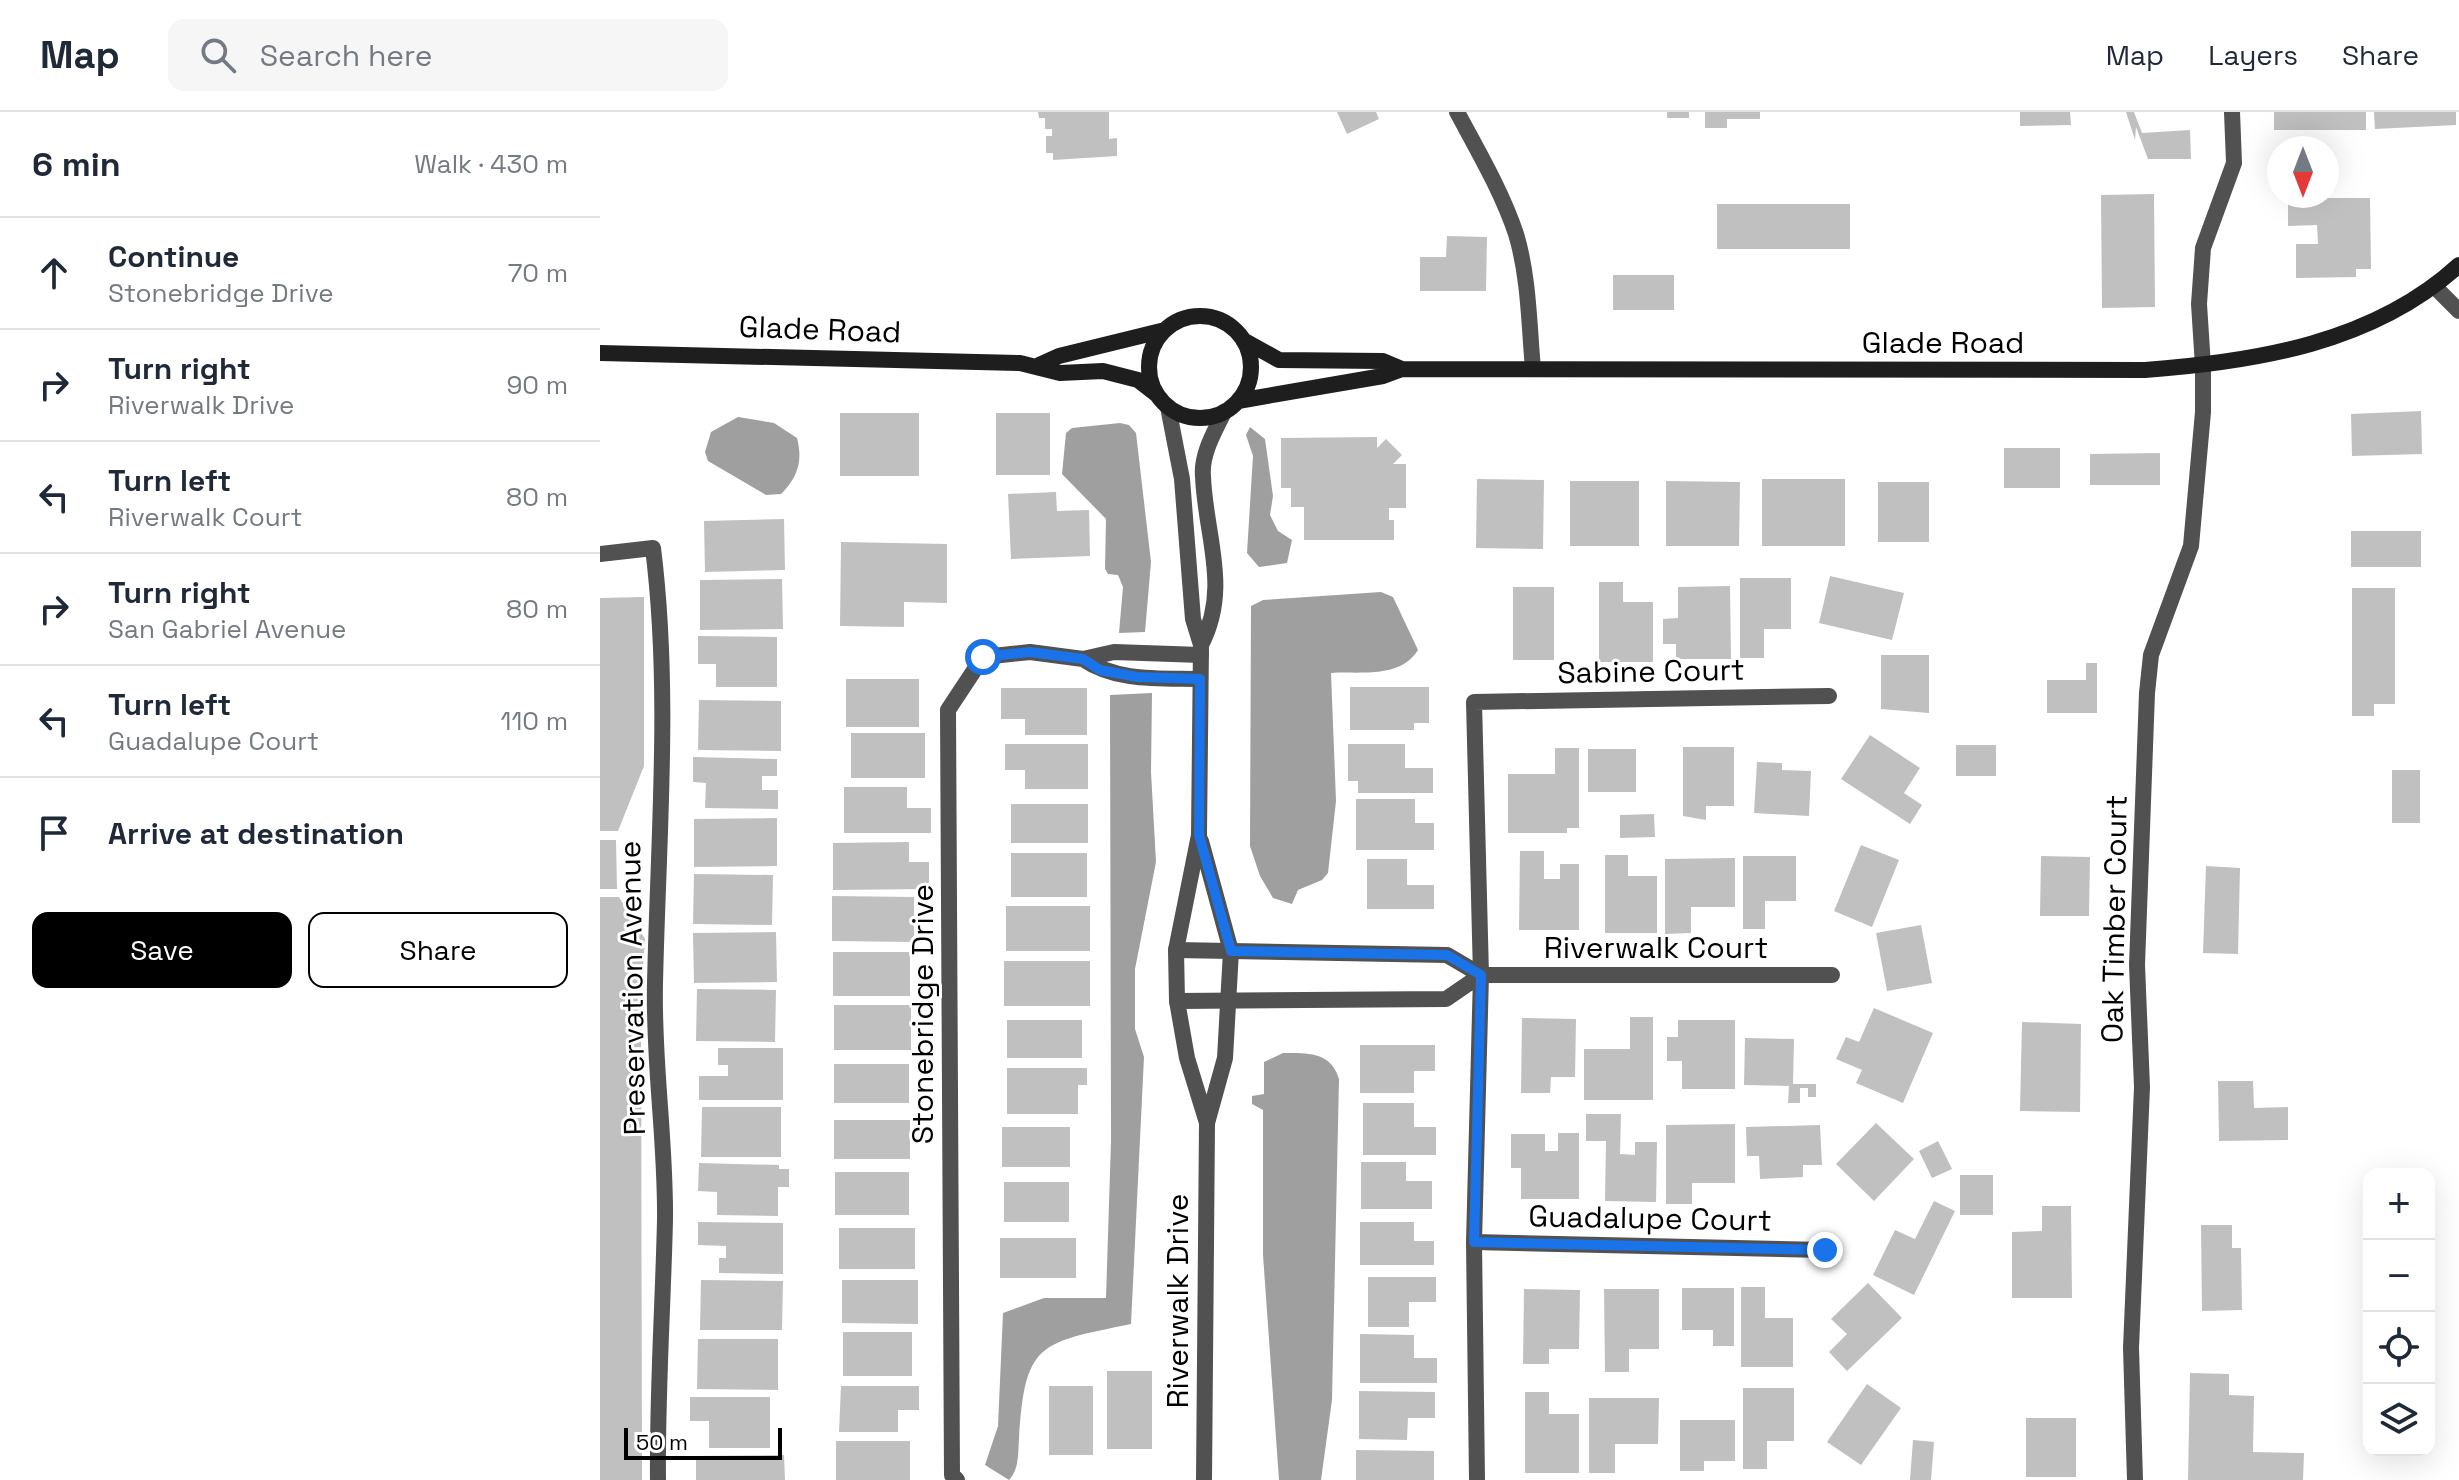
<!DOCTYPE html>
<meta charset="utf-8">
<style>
body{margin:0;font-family:"Space Grotesk",sans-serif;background:#f6f6f7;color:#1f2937}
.controls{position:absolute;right:24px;bottom:24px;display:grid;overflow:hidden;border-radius:16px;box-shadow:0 8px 32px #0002}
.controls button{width:72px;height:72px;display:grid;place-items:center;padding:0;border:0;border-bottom:2px solid #e0e1e3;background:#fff;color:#1f2937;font:40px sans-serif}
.compass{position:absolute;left:1667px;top:24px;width:72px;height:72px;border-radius:50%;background:#fff;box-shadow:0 8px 32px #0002;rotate:180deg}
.scale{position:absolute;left:24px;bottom:20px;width:158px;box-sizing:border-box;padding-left:8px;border:4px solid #000;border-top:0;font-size:22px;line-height:28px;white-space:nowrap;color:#000;-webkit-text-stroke:6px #fff;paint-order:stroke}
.stop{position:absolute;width:24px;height:24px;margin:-18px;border:6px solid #1a73e8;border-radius:50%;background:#fff}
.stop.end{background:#1a73e8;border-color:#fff;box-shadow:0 2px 8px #0008}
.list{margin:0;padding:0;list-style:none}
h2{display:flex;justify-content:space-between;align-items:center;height:104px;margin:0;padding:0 32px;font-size:34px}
h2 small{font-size:26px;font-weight:400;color:#747a83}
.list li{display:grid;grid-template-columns:52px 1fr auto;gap:24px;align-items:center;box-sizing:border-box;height:112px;padding:0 32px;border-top:2px solid #e0e1e3}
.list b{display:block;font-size:30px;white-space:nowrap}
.list p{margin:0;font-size:26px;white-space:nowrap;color:#747a83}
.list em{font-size:26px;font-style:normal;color:#747a83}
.actions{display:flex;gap:16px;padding:24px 32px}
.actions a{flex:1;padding:18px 0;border:2px solid #000;border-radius:16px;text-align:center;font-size:28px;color:#000}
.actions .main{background:#000;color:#fff}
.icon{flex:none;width:44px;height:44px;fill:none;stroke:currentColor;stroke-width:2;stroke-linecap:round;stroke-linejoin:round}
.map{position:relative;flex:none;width:1859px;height:1368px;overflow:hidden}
header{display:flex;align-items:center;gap:48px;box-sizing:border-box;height:112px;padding:0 40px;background:#fff;border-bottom:2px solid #e0e1e3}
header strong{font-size:38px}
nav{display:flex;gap:44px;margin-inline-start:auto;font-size:28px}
.search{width:560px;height:72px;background:#f6f6f7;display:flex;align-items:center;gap:20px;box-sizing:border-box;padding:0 28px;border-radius:16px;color:#747a83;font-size:30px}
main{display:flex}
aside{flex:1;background:#fff}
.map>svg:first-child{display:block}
</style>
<header>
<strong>Map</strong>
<div class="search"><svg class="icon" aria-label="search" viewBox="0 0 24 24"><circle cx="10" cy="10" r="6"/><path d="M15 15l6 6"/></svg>Search here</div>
<nav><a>Map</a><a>Layers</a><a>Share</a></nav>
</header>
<main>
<aside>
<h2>6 min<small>Walk · 430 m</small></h2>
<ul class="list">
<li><svg class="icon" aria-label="ahead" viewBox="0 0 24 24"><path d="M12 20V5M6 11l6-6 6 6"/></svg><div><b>Continue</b><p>Stonebridge Drive</p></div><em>70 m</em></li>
<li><svg class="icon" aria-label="right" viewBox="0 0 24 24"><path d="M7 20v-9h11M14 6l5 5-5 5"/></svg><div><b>Turn right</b><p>Riverwalk Drive</p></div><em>90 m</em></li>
<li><svg class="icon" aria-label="left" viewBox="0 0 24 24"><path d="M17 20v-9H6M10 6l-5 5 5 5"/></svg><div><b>Turn left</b><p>Riverwalk Court</p></div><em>80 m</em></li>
<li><svg class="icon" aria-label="right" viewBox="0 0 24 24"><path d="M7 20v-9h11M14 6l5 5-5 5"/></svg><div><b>Turn right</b><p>San Gabriel Avenue</p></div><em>80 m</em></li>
<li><svg class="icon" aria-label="left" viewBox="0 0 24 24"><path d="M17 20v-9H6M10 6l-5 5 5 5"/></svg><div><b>Turn left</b><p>Guadalupe Court</p></div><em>110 m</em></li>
<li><svg class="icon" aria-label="arrive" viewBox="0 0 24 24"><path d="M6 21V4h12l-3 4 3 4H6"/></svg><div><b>Arrive at destination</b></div></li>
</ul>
<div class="actions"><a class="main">Save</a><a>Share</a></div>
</aside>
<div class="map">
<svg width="1859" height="1368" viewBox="0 0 1859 1368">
<rect width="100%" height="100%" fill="#fff"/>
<path fill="#9f9f9f" d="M 138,305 L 174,311 L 197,326 C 203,349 198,365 181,382 L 166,383 L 108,349 L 105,340 L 111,320 Z
M 520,311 L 529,313 L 536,321 L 551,450 L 545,520 L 519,521 L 523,475 L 518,463 L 508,462 L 505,457 L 506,407 L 462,362 L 466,321 L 472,316 Z
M 650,315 L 665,327 L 673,384 L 670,403 L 678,419 L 692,428 L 687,451 L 659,455 L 647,441 L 653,344 L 646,323 Z
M 781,480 L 793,485 L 818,538 C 800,567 761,559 731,561 L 736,689 L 728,761 L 722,768 L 698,778 L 692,792 L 673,786 L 660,764 L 650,734 L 651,494 L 663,488 Z
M 552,581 L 551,660 L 556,750 L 535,857 L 535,917 L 544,945 L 531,1212 C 439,1231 425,1230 419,1327 C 418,1343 419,1357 409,1368 L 385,1353 L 398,1314 L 403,1201 L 444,1186 L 506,1186 L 511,1029 L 510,583 Z
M 683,941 C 709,941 731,940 739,967 L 732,1288 L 721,1368 L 679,1368 L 663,1143 L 663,998 L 652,992 L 652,984 L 664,982 L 664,950 Z"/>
<path fill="#c0c0c0" d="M 438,0 L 509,0 L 509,27 L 517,26 L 517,44 L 453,48 L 453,41 L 446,41 L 446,24 L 452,24 L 452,17 L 445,17 L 445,6 L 439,6 Z
M 737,0 L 776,0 L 779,7 L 747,22 Z
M 1067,0 L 1089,0 L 1089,6 L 1067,6 Z
M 1105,0 L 1160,0 L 1160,7 L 1127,7 L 1127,16 L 1105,16 Z
M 1420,0 L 1470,0 L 1471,13 L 1420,14 Z
M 1526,0 L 1534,0 L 1542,21 L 1590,18 L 1591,47 L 1548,47 L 1536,15 L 1535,28 Z
M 1674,0 L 1766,0 L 1766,18 L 1674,18 Z
M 1774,0 L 1856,0 L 1856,13 L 1775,17 Z
M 1554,82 L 1555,195 L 1502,196 L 1501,83 Z
M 1688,86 L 1770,86 L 1771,157 L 1756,157 L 1756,165 L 1696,166 L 1696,132 L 1718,132 L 1717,113 L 1688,114 Z
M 1117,92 L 1250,92 L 1250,137 L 1117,137 Z
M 847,124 L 887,125 L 886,179 L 820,179 L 820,145 L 846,145 Z
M 1013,163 L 1074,163 L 1074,198 L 1013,198 Z
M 1821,299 L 1822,342 L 1752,344 L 1751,302 Z
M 240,301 L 319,301 L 319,364 L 240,364 Z
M 396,301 L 450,301 L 450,363 L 396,363 Z
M 777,325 L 777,336 L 786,327 L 802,343 L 793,352 L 806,352 L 806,396 L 789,396 L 789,408 L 794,408 L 794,428 L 704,428 L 704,395 L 691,395 L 691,376 L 681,376 L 681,326 Z
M 1404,336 L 1460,336 L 1460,376 L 1404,376 Z
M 1560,341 L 1560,373 L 1490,373 L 1490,342 Z
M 877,367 L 944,368 L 943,437 L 876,436 Z
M 1162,367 L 1245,367 L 1245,434 L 1162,434 Z
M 970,369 L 1039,369 L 1039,434 L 970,434 Z
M 1066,369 L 1140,370 L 1139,434 L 1066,434 Z
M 1278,370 L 1329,370 L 1329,430 L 1278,430 Z
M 456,380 L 457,399 L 489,398 L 490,444 L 411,447 L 408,382 Z
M 184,407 L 185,458 L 105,460 L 104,409 Z
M 1751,419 L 1821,419 L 1821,455 L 1751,455 Z
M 241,430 L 347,432 L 347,491 L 304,490 L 304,515 L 240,514 Z
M 1230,464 L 1304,481 L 1292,528 L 1219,511 Z
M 1140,466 L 1191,466 L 1191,517 L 1164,517 L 1164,546 L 1140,546 Z
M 182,467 L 183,517 L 100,518 L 100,468 Z
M 999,470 L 1023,470 L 1023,490 L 1053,490 L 1053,550 L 999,550 Z
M 1130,474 L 1131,547 L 1076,547 L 1076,532 L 1063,532 L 1063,507 L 1078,506 L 1078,475 Z
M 913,475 L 954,475 L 954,548 L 913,548 Z
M 1752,476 L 1795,476 L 1795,592 L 1774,592 L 1774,604 L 1752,604 Z
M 44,485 L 44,654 L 18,719 L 0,719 L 0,486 Z
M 98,524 L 177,525 L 177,575 L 116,575 L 116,552 L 98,552 Z
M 1281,543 L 1329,543 L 1329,601 L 1281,597 Z
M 1486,551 L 1497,551 L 1497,601 L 1447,601 L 1447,568 L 1486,568 Z
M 246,567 L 319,567 L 319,615 L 246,615 Z
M 750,575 L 829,575 L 829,611 L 814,611 L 814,618 L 750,618 Z
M 401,576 L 487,576 L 487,623 L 425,623 L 425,607 L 401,607 Z
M 99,588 L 181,589 L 181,639 L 98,638 Z
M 251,621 L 325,621 L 325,666 L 251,666 Z
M 1270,623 L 1320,656 L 1304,681 L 1322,693 L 1310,712 L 1241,667 Z
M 405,632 L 488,632 L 488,677 L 425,677 L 425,658 L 405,658 Z
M 748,632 L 805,632 L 805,656 L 833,656 L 833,681 L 758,681 L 758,669 L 748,669 Z
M 1356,633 L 1396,633 L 1396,664 L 1356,664 Z
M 1083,635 L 1134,635 L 1134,694 L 1106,694 L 1106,708 L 1083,704 Z
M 955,636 L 979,636 L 979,716 L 967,716 L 967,721 L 908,721 L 908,662 L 955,662 Z
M 988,637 L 1036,637 L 1036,680 L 988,680 Z
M 93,645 L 177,647 L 177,664 L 162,664 L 162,678 L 178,678 L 178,697 L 105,696 L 106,671 L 93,670 Z
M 1157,650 L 1182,651 L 1182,658 L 1211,659 L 1209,704 L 1154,701 Z
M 1792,658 L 1820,658 L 1820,711 L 1792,711 Z
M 244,675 L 307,675 L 307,696 L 331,696 L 331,721 L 244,721 Z
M 756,687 L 815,687 L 815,711 L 834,711 L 834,738 L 756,738 Z
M 411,692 L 488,692 L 488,731 L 411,731 Z
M 1054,702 L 1055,725 L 1020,726 L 1020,703 Z
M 177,706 L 177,754 L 94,755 L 94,707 Z
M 0,728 L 16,728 L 17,777 L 0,777 Z
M 309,730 L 309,750 L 329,750 L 329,777 L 233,778 L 233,731 Z
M 1261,733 L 1299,748 L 1272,815 L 1234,799 Z
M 920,739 L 944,739 L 944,767 L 960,767 L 960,752 L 979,752 L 979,818 L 919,818 Z
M 411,741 L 487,741 L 487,785 L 411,785 Z
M 1005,743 L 1028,743 L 1028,764 L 1057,764 L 1057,821 L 1005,821 Z
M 1143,744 L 1196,744 L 1196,789 L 1165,789 L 1165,817 L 1143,817 Z
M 1441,744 L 1490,745 L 1489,804 L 1440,804 Z
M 1135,746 L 1135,795 L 1091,795 L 1091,821 L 1065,822 L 1065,747 Z
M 767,747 L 807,747 L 807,773 L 834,773 L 834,797 L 767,797 Z
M 1606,754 L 1640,756 L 1638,842 L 1603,841 Z
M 94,762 L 173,763 L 172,813 L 93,812 Z
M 232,784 L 314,785 L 314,830 L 232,829 Z
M 0,785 L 19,785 L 45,827 L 41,884 L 42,1368 L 0,1368 Z
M 406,794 L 490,794 L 490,839 L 406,839 Z
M 1321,813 L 1332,871 L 1287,879 L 1276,821 Z
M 176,820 L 177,870 L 94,871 L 93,821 Z
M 233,840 L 310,840 L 310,884 L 233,884 Z
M 404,849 L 490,849 L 490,894 L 404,894 Z
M 97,877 L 176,878 L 175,930 L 96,929 Z
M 234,893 L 311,893 L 311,938 L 234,938 Z
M 1274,896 L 1333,921 L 1303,991 L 1256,971 L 1262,958 L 1236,947 L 1246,925 L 1259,930 Z
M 1030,905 L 1053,905 L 1053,988 L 984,988 L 984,937 L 1030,937 Z
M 922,906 L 976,907 L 975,965 L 951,965 L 950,981 L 921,981 Z
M 407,908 L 482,908 L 482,946 L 407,946 Z
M 1078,908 L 1135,908 L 1135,977 L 1082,977 L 1082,949 L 1067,949 L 1067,925 L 1078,925 Z
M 1422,910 L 1481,912 L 1480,1000 L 1420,999 Z
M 1145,926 L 1194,927 L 1193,972 L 1216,972 L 1216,985 L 1208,985 L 1208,976 L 1200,976 L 1200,991 L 1188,991 L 1189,974 L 1144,973 Z
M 760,933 L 835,933 L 835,959 L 814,959 L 814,981 L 760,981 Z
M 118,936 L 183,936 L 183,988 L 99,988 L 99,964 L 128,964 L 128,953 L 118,953 Z
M 234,952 L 309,952 L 309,991 L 234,991 Z
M 407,956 L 487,956 L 487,973 L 478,973 L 478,1002 L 407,1002 Z
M 1618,969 L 1653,969 L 1654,996 L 1688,995 L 1688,1028 L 1619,1029 Z
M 763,991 L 814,991 L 814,1015 L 836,1015 L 836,1043 L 763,1043 Z
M 102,995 L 181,995 L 181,1045 L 101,1045 Z
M 986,1002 L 1021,1002 L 1020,1042 L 1035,1043 L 1035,1030 L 1057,1030 L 1056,1090 L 1005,1089 L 1006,1029 L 986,1029 Z
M 234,1008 L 310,1008 L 310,1047 L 234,1047 Z
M 1276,1011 L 1314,1047 L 1274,1089 L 1236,1052 Z
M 1135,1012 L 1135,1071 L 1092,1071 L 1092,1092 L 1066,1092 L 1066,1013 Z
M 1220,1013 L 1222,1053 L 1203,1053 L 1203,1065 L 1160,1067 L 1159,1044 L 1147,1044 L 1146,1015 Z
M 402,1015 L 470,1015 L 470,1055 L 402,1055 Z
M 958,1021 L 979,1021 L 979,1087 L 921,1087 L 921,1056 L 911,1056 L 911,1022 L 945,1022 L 945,1039 L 958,1039 Z
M 1338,1029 L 1352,1057 L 1332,1066 L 1319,1039 Z
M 761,1050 L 806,1050 L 806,1069 L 832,1069 L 832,1097 L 761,1097 Z
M 99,1051 L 179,1053 L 179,1057 L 189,1057 L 189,1075 L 178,1075 L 178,1104 L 117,1103 L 117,1080 L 98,1079 Z
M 235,1060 L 309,1060 L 309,1103 L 235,1103 Z
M 1360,1063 L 1393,1063 L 1393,1103 L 1360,1103 Z
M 404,1070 L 469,1070 L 469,1110 L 404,1110 Z
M 1334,1089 L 1355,1099 L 1314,1183 L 1273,1163 L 1295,1118 L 1315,1127 Z
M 1442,1094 L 1471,1094 L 1472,1186 L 1412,1186 L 1412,1120 L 1442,1119 Z
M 98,1110 L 183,1111 L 183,1162 L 119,1161 L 119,1146 L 126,1146 L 126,1134 L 98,1133 Z
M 760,1110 L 814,1110 L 814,1129 L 834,1129 L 834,1153 L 760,1153 Z
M 1601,1113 L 1632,1113 L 1632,1136 L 1641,1136 L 1642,1198 L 1602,1199 Z
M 239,1116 L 315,1116 L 315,1157 L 239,1157 Z
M 400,1126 L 476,1126 L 476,1166 L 400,1166 Z
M 768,1165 L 836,1165 L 836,1190 L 809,1190 L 809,1215 L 768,1215 Z
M 101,1168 L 183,1169 L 182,1218 L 100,1218 Z
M 242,1168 L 318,1168 L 318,1212 L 242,1211 Z
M 1268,1171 L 1302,1206 L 1247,1259 L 1229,1240 L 1247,1222 L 1231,1207 Z
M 1141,1175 L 1165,1175 L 1165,1206 L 1193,1206 L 1193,1255 L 1141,1255 Z
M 1082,1176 L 1134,1176 L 1134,1234 L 1113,1234 L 1113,1218 L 1082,1218 Z
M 924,1177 L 980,1178 L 979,1237 L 949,1237 L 949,1252 L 923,1252 Z
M 1004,1177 L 1059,1177 L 1059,1237 L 1029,1237 L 1029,1260 L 1005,1260 Z
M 1764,1209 L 1769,1209 L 1769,1326 L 1765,1326 Z
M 243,1220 L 312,1220 L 312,1264 L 243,1264 Z
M 760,1222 L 814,1223 L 814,1246 L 837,1246 L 837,1271 L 760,1271 Z
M 98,1227 L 178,1227 L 178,1278 L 97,1277 Z
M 507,1259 L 552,1259 L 552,1337 L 507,1337 Z
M 1590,1261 L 1629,1262 L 1629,1283 L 1654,1284 L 1653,1340 L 1704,1341 L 1703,1368 L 1588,1368 Z
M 1267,1272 L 1301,1296 L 1261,1353 L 1227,1330 Z
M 241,1274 L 319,1274 L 319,1298 L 298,1298 L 298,1320 L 239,1320 Z
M 449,1274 L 493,1274 L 493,1343 L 449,1343 Z
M 1143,1276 L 1194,1276 L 1194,1329 L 1167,1329 L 1167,1357 L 1143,1357 Z
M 759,1279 L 835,1280 L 835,1306 L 808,1306 L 807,1328 L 759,1327 Z
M 925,1280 L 949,1280 L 949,1302 L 979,1302 L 979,1361 L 925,1361 Z
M 90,1285 L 170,1285 L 170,1336 L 109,1336 L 109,1309 L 90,1309 Z
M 989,1286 L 1059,1286 L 1058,1332 L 1015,1332 L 1015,1361 L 989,1361 Z
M 1426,1306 L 1476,1306 L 1476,1365 L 1426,1365 Z
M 1080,1308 L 1135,1308 L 1135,1349 L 1104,1349 L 1104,1359 L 1080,1359 Z
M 1313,1328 L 1334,1330 L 1331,1368 L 1310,1368 Z
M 236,1329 L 310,1329 L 310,1368 L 236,1368 Z
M 756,1338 L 834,1339 L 834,1368 L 756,1368 Z
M 184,1343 L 185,1368 L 96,1368 L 96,1344 Z"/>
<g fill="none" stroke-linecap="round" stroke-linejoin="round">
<path stroke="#515151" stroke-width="16" d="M 857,0 C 878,39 902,80 916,122 C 929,165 929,213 933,257
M 1835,175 L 1859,199
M 0,442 L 53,436 C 71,580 58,727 55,872 C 53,950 66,1029 65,1108 C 63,1195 57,1281 58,1368
M 483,547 C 517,570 560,566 600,567
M 576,838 L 847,843 L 881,863 L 1232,863
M 577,889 L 846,887 L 881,863
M 874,1130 L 1225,1138
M 357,1368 L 352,1363 L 348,598 L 383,545 L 430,540 L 483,547 L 514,540 L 601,543
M 877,1368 L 874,1130 L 881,863 L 874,590 L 1229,584
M 1535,1368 L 1531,1236 L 1542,975 L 1537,853 L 1547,581 L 1551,543 L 1591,434 L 1603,300 L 1603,254"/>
<path stroke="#515151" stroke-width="16" d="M 1603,254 L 1599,192 L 1603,136 L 1634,51 L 1632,0
M 568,295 L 582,367 L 593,507 L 601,533 L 599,723 L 576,838 L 577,889 L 587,946 L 607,1011
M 601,533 C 631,476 605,423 603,364 C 601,342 615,319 624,300
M 601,729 L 631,839 L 625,946 L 607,1011 L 604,1368"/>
<path stroke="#1e1e1e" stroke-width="16" d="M549 255a51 51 0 1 1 102 0a51 51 0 1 1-102 0Z
M 643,228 L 679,248 L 783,249 L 802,257
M 0,241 L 420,251 L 460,261 L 503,259 L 538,268 L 556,282
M 439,253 L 459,244 L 565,218
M 638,289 L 783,264 L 802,257 L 1545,258 C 1655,250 1774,231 1859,153"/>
</g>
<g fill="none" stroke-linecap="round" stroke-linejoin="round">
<path stroke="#1a73e8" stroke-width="10" d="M 383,545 L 430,540 L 483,547 L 500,558 L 537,565 L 600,567 L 599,723 L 631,839 L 847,843 L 881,863 L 874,1130 L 1225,1138"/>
</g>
<g text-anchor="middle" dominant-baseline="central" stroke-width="6" stroke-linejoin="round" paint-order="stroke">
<g font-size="30" fill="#000" stroke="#fff">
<text transform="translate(220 217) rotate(2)">Glade Road</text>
<text x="1343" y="230">Glade Road</text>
<text transform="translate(1051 559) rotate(-1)">Sabine Court</text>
<text transform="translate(1514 807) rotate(-89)">Oak Timber Court</text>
<text x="1056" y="835">Riverwalk Court</text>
<text transform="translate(32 876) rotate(-91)">Preservation Avenue</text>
<text transform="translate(322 902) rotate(-90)">Stonebridge Drive</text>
<text transform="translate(1050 1106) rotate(1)">Guadalupe Court</text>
<text transform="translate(577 1189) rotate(-90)">Riverwalk Drive</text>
</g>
</g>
</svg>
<div class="controls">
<button>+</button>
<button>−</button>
<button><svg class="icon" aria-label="locate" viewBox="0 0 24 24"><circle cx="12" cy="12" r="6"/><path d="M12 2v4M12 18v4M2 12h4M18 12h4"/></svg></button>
<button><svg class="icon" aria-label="layers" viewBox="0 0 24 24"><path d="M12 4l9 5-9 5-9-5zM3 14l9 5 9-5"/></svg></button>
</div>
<svg class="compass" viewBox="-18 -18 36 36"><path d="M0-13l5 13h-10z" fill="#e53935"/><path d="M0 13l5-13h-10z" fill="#747a83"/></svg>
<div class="scale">50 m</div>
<div class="stop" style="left:383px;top:545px"></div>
<div class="stop end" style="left:1225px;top:1138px"></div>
</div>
</main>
